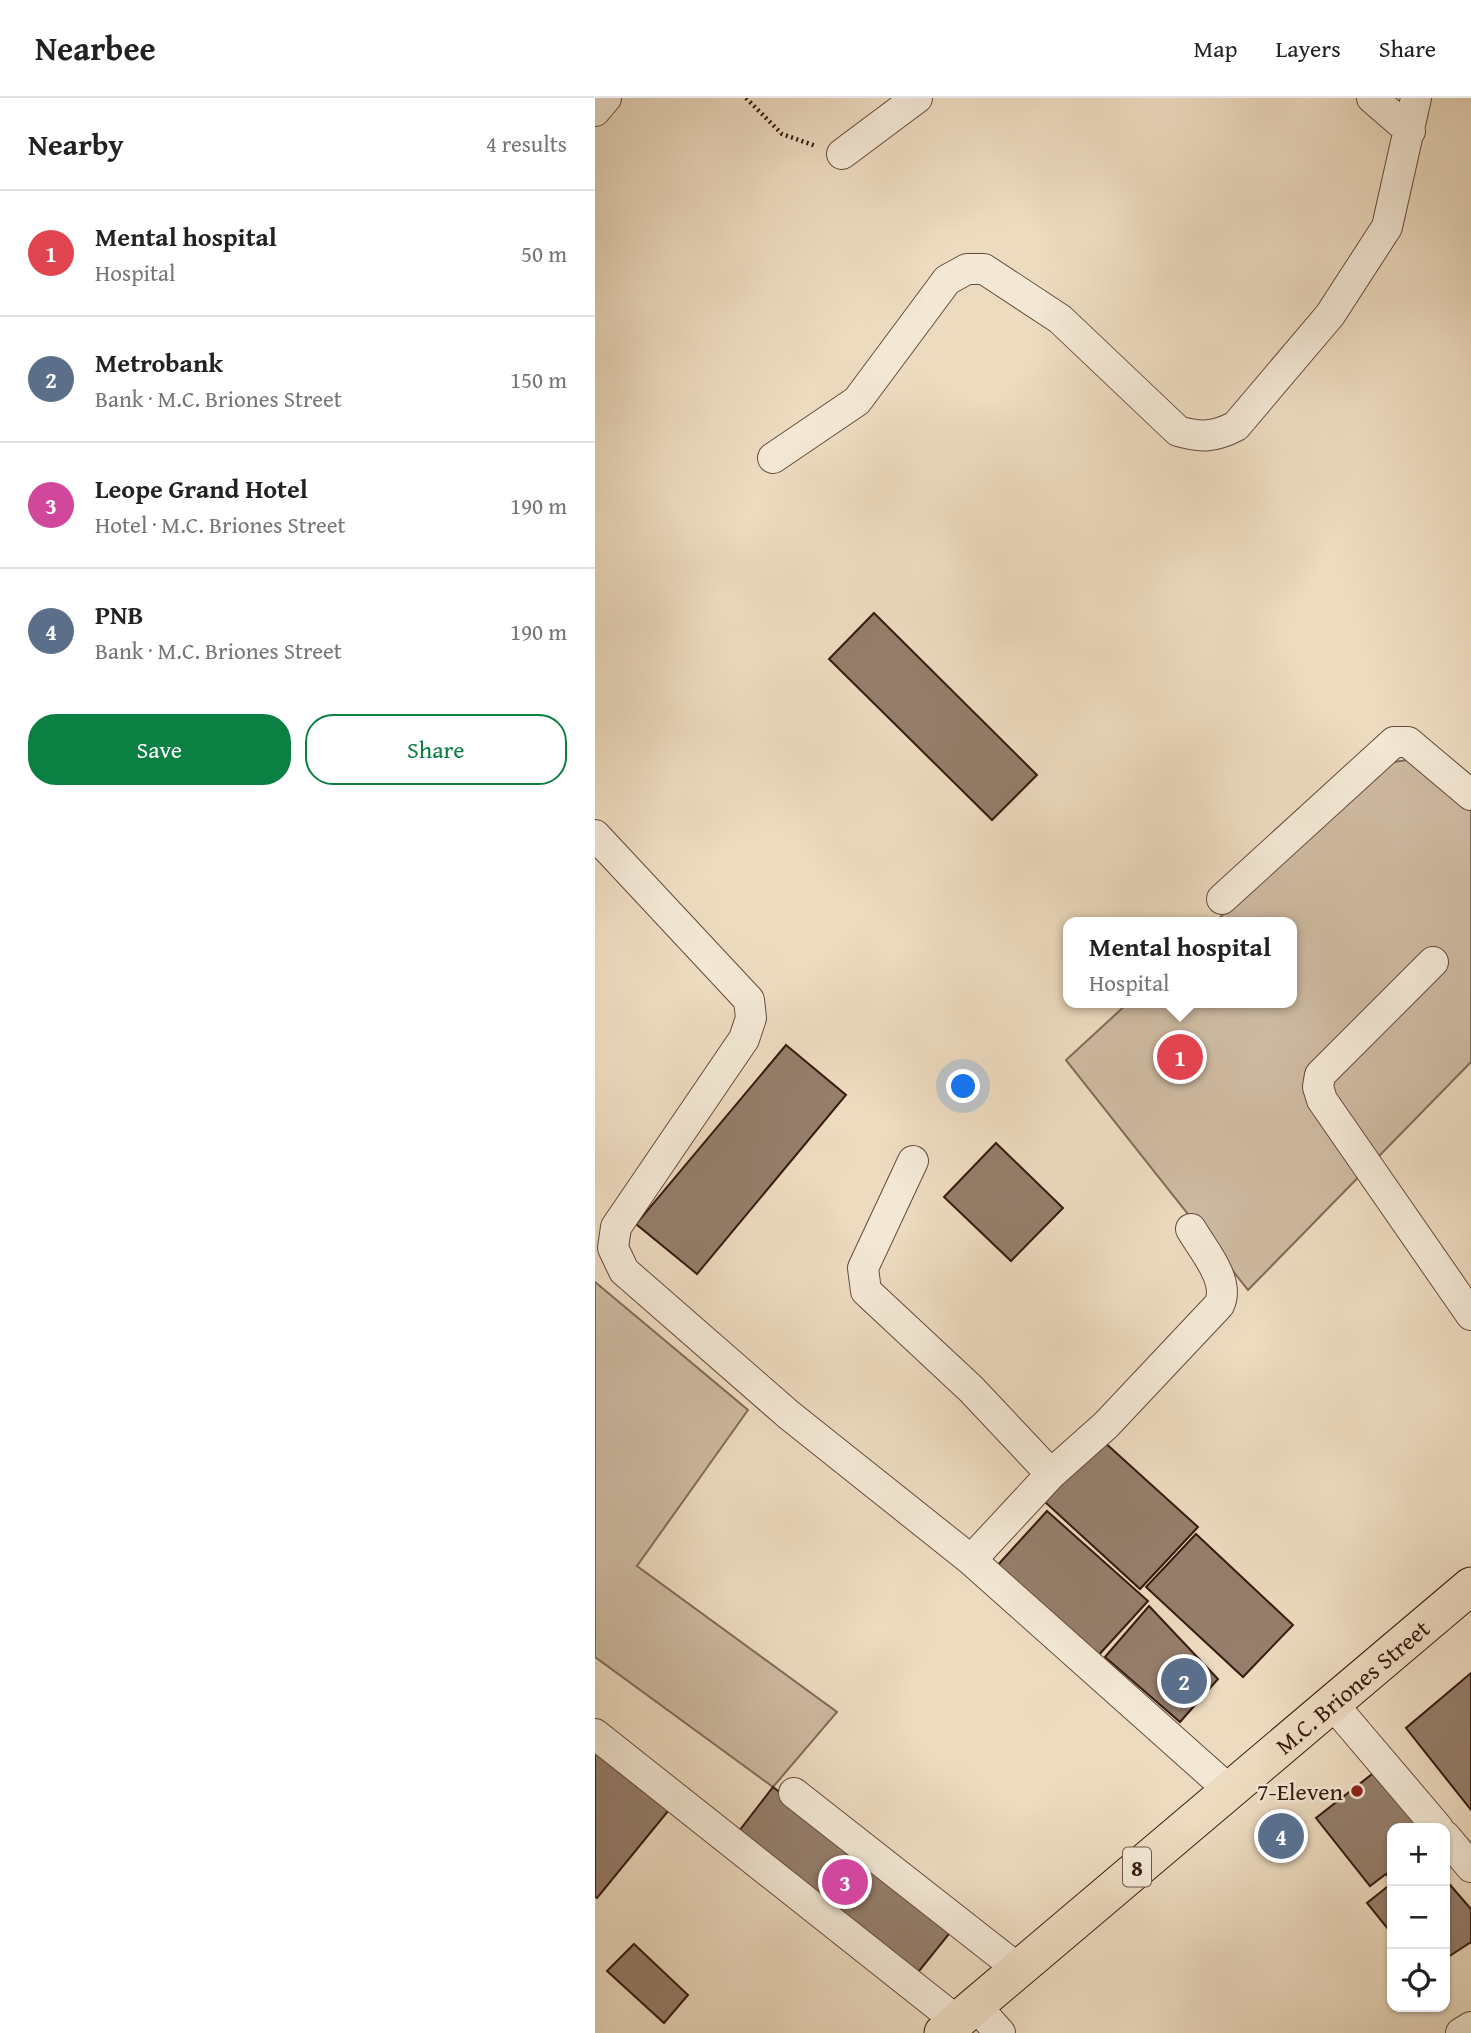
<!DOCTYPE html>
<meta charset="utf-8">
<style>
body{margin:0;font-family:"Gentium Book Plus",serif;background:#f6f6f6;color:#222}
.controls{position:absolute;right:21px;bottom:21px;display:grid;overflow:hidden;border-radius:14px;box-shadow:0 2px 5px #0004}
.controls button{width:63px;height:63px;display:grid;place-items:center;padding:0;border:0;border-bottom:2px solid #e0e0e0;background:#fff;color:#222;font:35px sans-serif}
.you{position:absolute;left:369px;top:989px;width:24px;height:24px;margin:-18px;border:5px solid #fff;border-radius:50%;background:#1a73e8;box-shadow:0 0 0 10px #1a73e833}
.badge{display:grid;place-items:center;width:46px;height:46px;border-radius:50%;background:#0b8043;color:#fff;font-size:23px;font-weight:700}
.pin{position:absolute;translate:-50% -50%;border:4px solid #fff;box-shadow:0 2px 7px #0006}
.popup{position:absolute;left:468px;top:819px;width:234px;height:91px;box-sizing:border-box;display:grid;place-content:center;border-radius:14px;background:#fff;filter:drop-shadow(0 2px 5px #0005);font-size:23px;white-space:nowrap;color:#767676}
.popup b{font-size:26px;color:#222}
.popup::after{content:'';position:absolute;left:50%;top:100%;margin-left:-14px;border:14px solid transparent;border-top-color:#fff}
.list{margin:0;padding:0;list-style:none}
h2{display:flex;justify-content:space-between;align-items:center;height:91px;margin:0;padding:0 28px;font-size:30px}
h2 small{font-size:23px;font-weight:400;color:#767676}
.list li{display:grid;grid-template-columns:46px 1fr auto;gap:21px;align-items:center;box-sizing:border-box;height:126px;padding:0 28px;border-top:2px solid #e0e0e0}
.list b{display:block;font-size:26px;white-space:nowrap}
.list p{margin:0;font-size:23px;white-space:nowrap;color:#767676}
.list em{font-size:23px;font-style:normal;color:#767676}
.actions{display:flex;gap:14px;padding:21px 28px}
.actions a{flex:1;padding:16px 0;border:2px solid #0b8043;border-radius:28px;text-align:center;font-size:24px;color:#0b8043}
.actions .main{background:#0b8043;color:#fff}
.icon{flex:none;width:38px;height:38px;fill:none;stroke:currentColor;stroke-width:2;stroke-linecap:round;stroke-linejoin:round}
.map{position:relative;flex:none;width:876px;height:1935px;overflow:hidden}
header{display:flex;align-items:center;gap:42px;box-sizing:border-box;height:98px;padding:0 35px;background:#fff;border-bottom:2px solid #e0e0e0}
header strong{font-size:33px}
nav{display:flex;gap:38px;margin-inline-start:auto;font-size:24px}
main{display:flex}
aside{flex:1;background:#fff}
.map>svg:first-child{display:block}
</style>
<header>
<strong>Nearbee</strong>
<nav><a>Map</a><a>Layers</a><a>Share</a></nav>
</header>
<main>
<aside>
<h2>Nearby<small>4 results</small></h2>
<ul class="list">
<li><span class="badge" style="background:#e0444e">1</span><div><b>Mental hospital</b><p>Hospital</p></div><em>50 m</em></li>
<li><span class="badge" style="background:#5c6f8a">2</span><div><b>Metrobank</b><p>Bank · M.C. Briones Street</p></div><em>150 m</em></li>
<li><span class="badge" style="background:#d1479c">3</span><div><b>Leope Grand Hotel</b><p>Hotel · M.C. Briones Street</p></div><em>190 m</em></li>
<li><span class="badge" style="background:#5c6f8a">4</span><div><b>PNB</b><p>Bank · M.C. Briones Street</p></div><em>190 m</em></li>
</ul>
<div class="actions"><a class="main">Save</a><a>Share</a></div>
</aside>
<div class="map">
<svg width="876" height="1935" viewBox="0 0 876 1935">
<rect width="100%" height="100%" fill="#eddbbf"/>
<filter id="stains"><feTurbulence type="fractalNoise" baseFrequency=".00286" numOctaves="4"/><feColorMatrix values="0 0 0 0 .2 0 0 0 0 .09 0 0 0 0 .02 0 0 0 .5 -.17"/></filter>
<radialGradient id="worn" r=".72"><stop offset=".6" stop-color="#630" stop-opacity="0"/><stop offset="1" stop-color="#630" stop-opacity=".3"/></radialGradient>
<path fill="#cebaa1" stroke="#826a58" stroke-width="2" d="M 820,661 L 876,710 L 876,964 L 653,1192 L 471,962 L 533,905 L 697,905 L 697,824 L 620,824 L 791,665 Z
M 0,1184 L 153,1312 L 42,1468 L 242,1614 L 178,1689 L 0,1559 Z"/>
<path fill="#957e6b" stroke="#361a0f" stroke-width="2" d="M 279,515 L 442,677 L 397,722 L 234,561 Z
M 191,947 L 251,997 L 102,1176 L 41,1126 Z
M 401,1045 L 468,1110 L 416,1163 L 349,1099 Z
M 507,1342 L 603,1429 L 545,1491 L 450,1404 Z
M 452,1413 L 553,1503 L 501,1560 L 401,1469 Z
M 601,1436 L 698,1527 L 648,1579 L 551,1489 Z
M 554,1508 L 623,1581 L 585,1624 L 510,1559 Z
M 876,1575 L 876,1712 L 811,1630 Z
M 0,1649 L 74,1712 L 2,1800 L 0,1799 Z
M 781,1673 L 827,1730 L 797,1730 L 797,1784 L 791,1776 L 775,1788 L 721,1720 Z
M 178,1689 L 358,1831 L 320,1878 L 141,1737 Z
M 850,1781 L 876,1811 L 876,1844 L 850,1861 Z
M 797,1785 L 797,1836 L 772,1805 Z
M 39,1846 L 93,1897 L 69,1925 L 12,1873 Z"/>
<g fill="none" stroke-linecap="round" stroke-linejoin="round">
<defs>
<path id="minor" d="M 777,0 L 815,33
M 0,13 L 11,0
M 247,56 L 322,0
M 178,360 L 262,303 L 352,182 L 372,171 L 389,171 L 465,221 L 583,333 C 606,340 620,339 641,328 L 735,217 L 792,129 L 821,0
M 0,737 L 154,902 L 156,920 L 149,941 L 21,1129 L 18,1150 L 29,1173 L 194,1317 L 376,1462 L 634,1692
M 627,801 L 799,644 L 813,644 L 876,697
M 838,864 L 725,977 L 723,989 L 727,1002 L 876,1217
M 318,1063 L 268,1170 L 271,1193 L 376,1291 L 456,1376 L 376,1462
M 456,1376 L 511,1327 L 624,1207 C 636,1183 608,1152 596,1131
M 736,1604 L 843,1730
M 0,1636 L 362,1923
M 199,1695 L 422,1870
M 850,1738 L 876,1769
M 380,1907 L 405,1935
M 866,1935 L 876,1929"/>
<g id="major">
<path id="s1" d="M 348,1935 L 876,1488"/>
</g>
</defs>
<use href="#minor" stroke="#644a3b" stroke-width="32"/>
<use href="#major" stroke="#361a0f" stroke-width="39"/>
<path stroke="#361a0f" stroke-width="4.5" stroke-dasharray="2 3.5" stroke-linecap="butt" d="M 151,0 L 187,36 L 221,48"/>
<use href="#minor" stroke="#f3e8d5" stroke-width="30"/>
<use href="#major" stroke="#eddbbf" stroke-width="37"/>
</g>
<circle fill="#8f2418" stroke="#f3e8d5" stroke-width="2.5" cx="762" cy="1693" r="7"/>
<g text-anchor="middle" dominant-baseline="central" stroke-width="5" stroke-linejoin="round" paint-order="stroke">
<rect fill="#f3e8d5" stroke="#6f584a" stroke-width="2" x="528" y="1749.5" width="28" height="39" rx="5"/>
<g font-size="23" font-weight="bold" fill="#361a0f">
<text x="542" y="1769">8</text>
</g>
<g font-size="24" fill="#361a0f" stroke="#f3e8d5">
<text stroke="none"><textPath href="#s1" startOffset="536">M.C. Briones Street</textPath></text>
</g>
<g font-size="24" fill="#361a0f" stroke="#f3e8d5" text-anchor="end">
<text x="748" y="1693">7-Eleven</text>
</g>
</g>
<rect width="100%" height="100%" filter="url(#stains)"/>
<rect width="100%" height="100%" fill="url(#worn)"/>
</svg>
<div class="controls">
<button>+</button>
<button>−</button>
<button><svg class="icon" aria-label="locate" viewBox="0 0 24 24"><circle cx="12" cy="12" r="6"/><path d="M12 2v4M12 18v4M2 12h4M18 12h4"/></svg></button>
</div>
<div class="you"></div>
<div class="pin badge" style="left:585px;top:959px;background:#e0444e">1</div>
<div class="popup"><b>Mental hospital</b>Hospital</div>
<div class="pin badge" style="left:589px;top:1583px;background:#5c6f8a">2</div>
<div class="pin badge" style="left:250px;top:1784px;background:#d1479c">3</div>
<div class="pin badge" style="left:686px;top:1738px;background:#5c6f8a">4</div>
</div>
</main>
